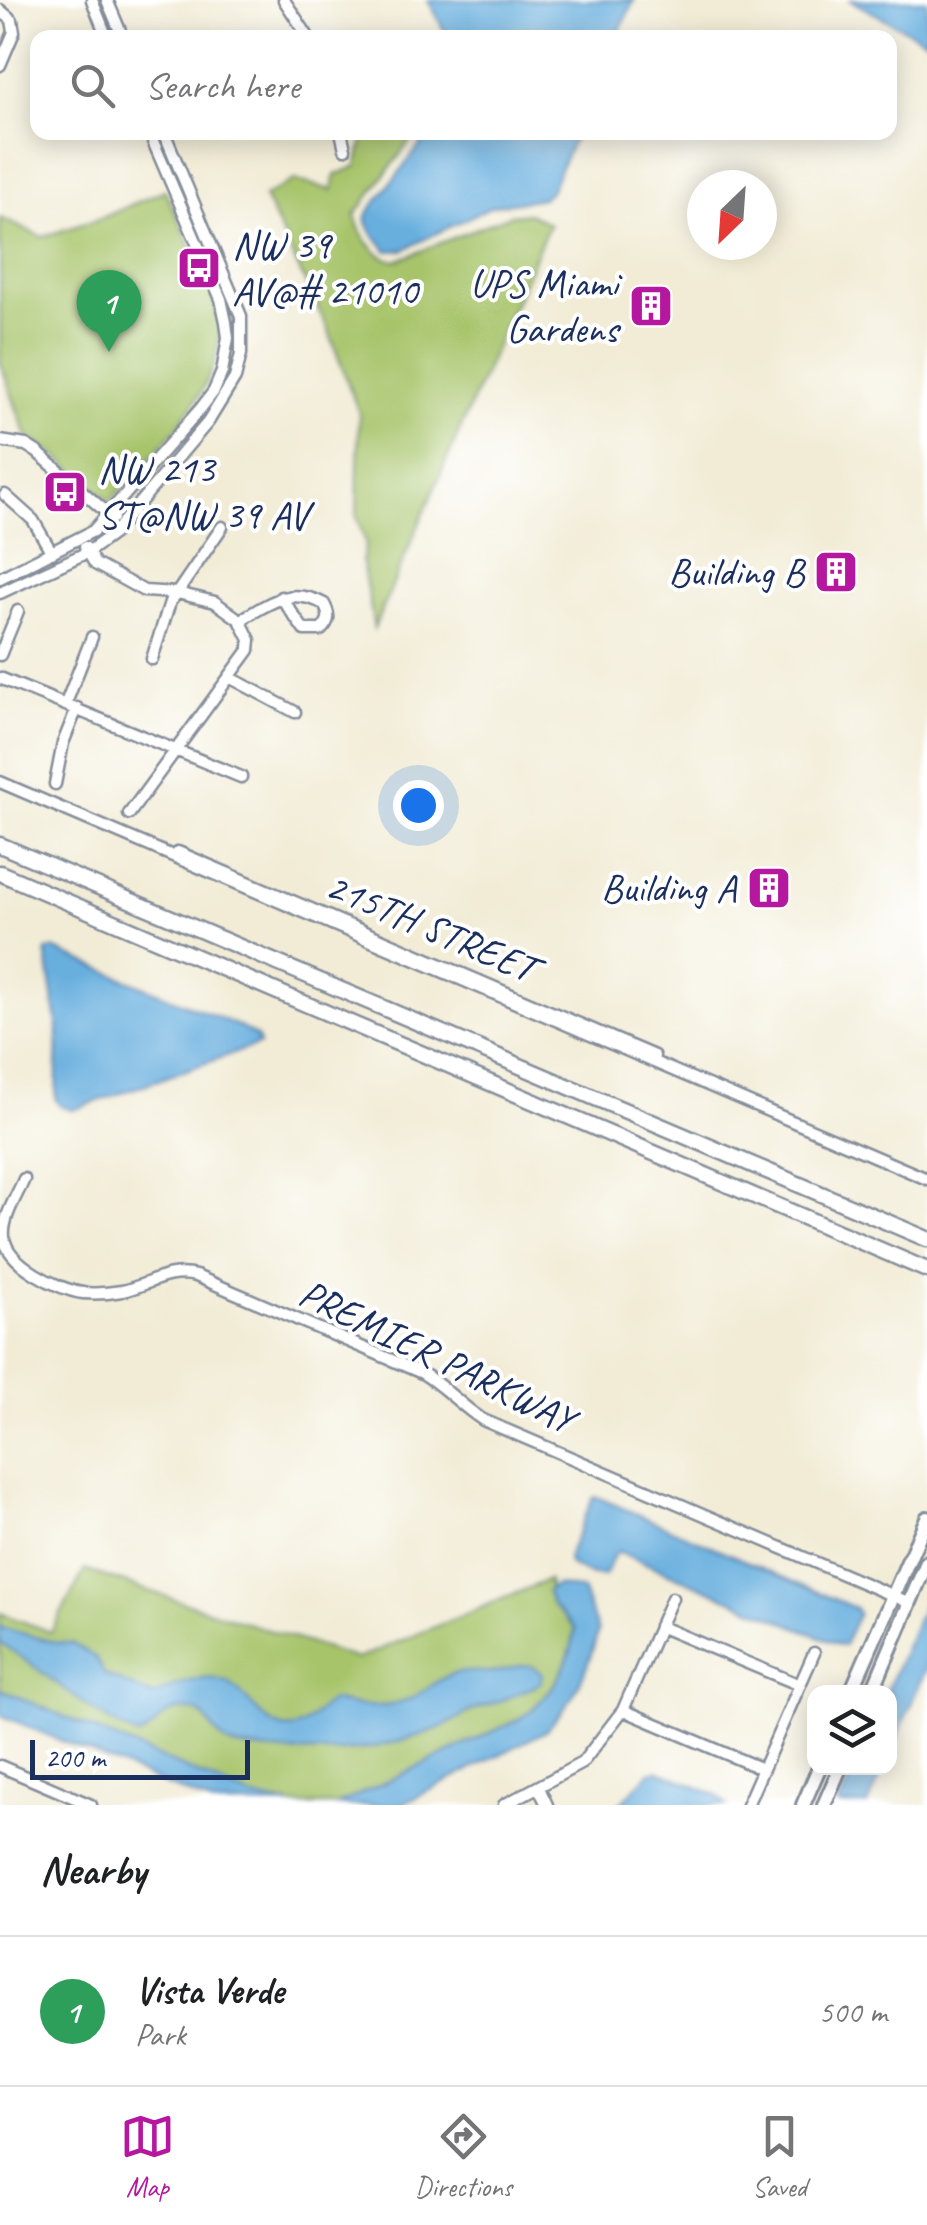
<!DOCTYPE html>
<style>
body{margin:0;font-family:Caveat,sans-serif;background:#f2f2f2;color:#202124}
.controls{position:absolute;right:30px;bottom:30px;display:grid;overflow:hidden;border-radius:20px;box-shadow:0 5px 25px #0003}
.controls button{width:90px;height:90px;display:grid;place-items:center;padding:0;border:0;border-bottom:2px solid #e0e0e0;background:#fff;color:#202124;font:50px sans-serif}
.compass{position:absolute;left:687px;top:170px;width:90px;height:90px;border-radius:50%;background:#fff;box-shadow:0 5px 25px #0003;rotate:205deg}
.scale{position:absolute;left:30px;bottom:25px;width:220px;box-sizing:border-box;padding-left:10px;border:5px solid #1b2f5e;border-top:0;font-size:28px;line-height:35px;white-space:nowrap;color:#1b2f5e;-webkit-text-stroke:8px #fff;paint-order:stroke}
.you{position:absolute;left:418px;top:805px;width:35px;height:35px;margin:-25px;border:8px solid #fff;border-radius:50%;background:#1a73e8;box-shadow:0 0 0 15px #1a73e833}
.badge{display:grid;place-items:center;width:65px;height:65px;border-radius:50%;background:#b5179e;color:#fff;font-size:32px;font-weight:700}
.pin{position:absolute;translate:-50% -82px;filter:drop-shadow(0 2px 5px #0008)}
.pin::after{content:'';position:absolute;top:52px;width:35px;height:30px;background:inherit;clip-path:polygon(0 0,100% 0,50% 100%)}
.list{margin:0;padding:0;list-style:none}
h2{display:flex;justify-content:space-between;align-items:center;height:130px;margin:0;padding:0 40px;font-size:42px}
h2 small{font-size:32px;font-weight:400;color:#757577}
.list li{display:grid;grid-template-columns:65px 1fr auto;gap:30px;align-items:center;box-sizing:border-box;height:150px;padding:0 40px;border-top:2px solid #e0e0e0}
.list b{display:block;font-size:38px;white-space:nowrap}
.list p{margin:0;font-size:32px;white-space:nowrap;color:#757577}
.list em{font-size:32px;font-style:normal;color:#757577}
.icon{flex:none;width:55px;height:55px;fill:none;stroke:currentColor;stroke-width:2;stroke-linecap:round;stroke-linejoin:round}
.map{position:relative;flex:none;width:927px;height:1805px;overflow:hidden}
.search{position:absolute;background:#fff;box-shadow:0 5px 25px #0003;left:30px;right:30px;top:30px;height:110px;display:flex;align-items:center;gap:25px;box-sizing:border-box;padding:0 35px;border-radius:20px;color:#757577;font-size:38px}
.sheet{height:280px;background:#fff}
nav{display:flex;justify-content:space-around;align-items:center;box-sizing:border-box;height:140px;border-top:2px solid #e0e0e0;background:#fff;font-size:28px;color:#757577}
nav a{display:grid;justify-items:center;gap:5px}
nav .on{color:#b5179e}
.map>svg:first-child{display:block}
</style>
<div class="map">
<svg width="927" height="1805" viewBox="0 0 927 1805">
<rect width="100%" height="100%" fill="#fff"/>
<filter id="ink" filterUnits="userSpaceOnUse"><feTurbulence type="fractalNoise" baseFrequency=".01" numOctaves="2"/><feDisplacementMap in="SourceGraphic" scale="20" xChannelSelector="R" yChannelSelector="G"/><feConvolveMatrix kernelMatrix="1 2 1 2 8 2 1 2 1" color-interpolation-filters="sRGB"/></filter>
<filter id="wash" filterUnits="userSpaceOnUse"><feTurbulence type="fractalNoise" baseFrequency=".0048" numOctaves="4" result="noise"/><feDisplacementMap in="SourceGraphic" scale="40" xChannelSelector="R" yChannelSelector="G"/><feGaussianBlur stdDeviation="2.25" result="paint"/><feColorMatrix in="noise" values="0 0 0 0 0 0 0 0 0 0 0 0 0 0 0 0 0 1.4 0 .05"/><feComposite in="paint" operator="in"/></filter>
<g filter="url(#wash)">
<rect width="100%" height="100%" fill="#f2ecd6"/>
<path fill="#a7c46b" stroke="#617a64" stroke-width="2.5" d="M 365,133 L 416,133 L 355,215 C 359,235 375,258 396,261 L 510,215 L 529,213 L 549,224 L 374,628 L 362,562 L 366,543 L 357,518 L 359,413 L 328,329 L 264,197 L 294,180 L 332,190 L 336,175 L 357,166 Z
M 165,190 C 179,221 217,295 219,325 C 224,393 152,453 110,502 L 55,455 L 27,437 L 0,362 L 0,218 L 42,237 L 104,217 Z
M 85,1570 L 357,1659 L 548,1580 L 551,1602 L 575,1629 C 570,1666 550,1696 522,1718 L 337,1805 L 291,1805 L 253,1798 L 0,1689 L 0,1613 L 51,1632 Z"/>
<path fill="#67afde" stroke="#416f9e" stroke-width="2.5" d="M 428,0 L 634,0 L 617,37 L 448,38 Z
M 849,0 L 927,0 L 927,41 Z
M 430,133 L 430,132 L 576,133 L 550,191 L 542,198 L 492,206 L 403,250 L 388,251 L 372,233 L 366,220 L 369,211 Z
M 53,949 L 234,1024 L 257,1037 L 260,1044 L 73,1110 L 60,1106 L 56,1100 L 58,1030 L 46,950 Z
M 597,1497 L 855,1608 L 858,1614 L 844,1645 L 839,1645 L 619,1552 L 614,1555 L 605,1575 C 594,1578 577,1570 569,1564 L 568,1556 L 593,1498 Z
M 556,1585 L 582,1590 L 598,1631 C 587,1672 574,1703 544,1732 L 401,1805 L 337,1805 L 522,1718 C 550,1696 571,1666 575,1629 L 551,1603 L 547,1591 Z
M 927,1596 L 927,1666 L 890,1754 L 890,1692 L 886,1692 Z
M 0,1627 L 57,1643 L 72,1643 L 96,1658 L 104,1674 L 153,1696 C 173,1686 203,1672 227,1682 C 245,1689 270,1743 302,1725 C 313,1719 321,1707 332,1700 C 352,1706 375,1708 396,1704 C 416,1700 432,1681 452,1674 C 468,1669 484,1674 500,1671 C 517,1668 527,1658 543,1674 L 540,1683 C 520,1695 498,1701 476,1709 C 464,1714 453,1722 442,1727 C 382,1752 316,1757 252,1749 C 245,1748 236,1748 230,1745 C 207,1734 212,1703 175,1711 C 158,1715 155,1731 139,1737 C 88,1713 48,1673 0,1643 Z
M 0,1689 L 253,1798 L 291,1805 L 213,1805 L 0,1715 Z
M 854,1768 L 884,1768 L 868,1805 L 838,1805 Z
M 658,1770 L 717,1795 L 727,1805 L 619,1805 L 650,1772 Z"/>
</g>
<g filter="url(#ink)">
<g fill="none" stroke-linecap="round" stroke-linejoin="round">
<defs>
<path id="minor" d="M 92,0 L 107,38
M 107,0 L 123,38
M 284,0 L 309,38
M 0,10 L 12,20 L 14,32 L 0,65
M 341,132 L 345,149
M 0,441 L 26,445 L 37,452 L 113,518
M 5,495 L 33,520 L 52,553
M 85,547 L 95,564 L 144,591 L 177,593 L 222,527
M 0,578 L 93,531 L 201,408 L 214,391 L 222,372 L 228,338 L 226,322 L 221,299 L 149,132
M 0,593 L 88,552 L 113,534 L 208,422 L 235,378 L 241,354 L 241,316 L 164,132
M 0,655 L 18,611
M 152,659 L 170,602 L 177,593 L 215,602 L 240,620 C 271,603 289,586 324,604 C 330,615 330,621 321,630 L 304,630 L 281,597
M 0,678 L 241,777
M 231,678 L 295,712
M 66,703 L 92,637
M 0,782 L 927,1179
M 55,784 L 63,743 L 77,708
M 129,814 L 249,650 L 250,640 L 240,620
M 178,852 L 654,1056
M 24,1179 C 17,1196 2,1218 4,1237 C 7,1264 59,1290 83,1293 C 95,1294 110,1293 122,1291 C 149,1285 168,1269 196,1276 L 422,1373 C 444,1386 461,1406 483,1420 L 910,1603
M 659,1626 L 800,1685
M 623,1710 L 762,1769
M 0,1766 L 91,1805
M 539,1788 L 547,1805
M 504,1805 L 582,1763 L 623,1710 L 672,1598
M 747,1805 L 814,1653"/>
<path id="major" d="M 851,1692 L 927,1518
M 872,1692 L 927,1562
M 803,1805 L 819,1768
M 824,1805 L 840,1768"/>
<path id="highway" d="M 0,845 L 927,1239
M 0,873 L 927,1270"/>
</defs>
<use href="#minor" stroke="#868e9a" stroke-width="15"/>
<use href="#major" stroke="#868e9a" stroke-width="18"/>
<use href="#highway" stroke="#868e9a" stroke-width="19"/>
<use href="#minor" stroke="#fff" stroke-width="10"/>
<use href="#major" stroke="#fff" stroke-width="12"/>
<use href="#highway" stroke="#fff" stroke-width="14"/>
</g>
</g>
<defs>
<symbol id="bus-square" viewBox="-11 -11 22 22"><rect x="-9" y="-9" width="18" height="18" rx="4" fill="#b5179e" stroke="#fff"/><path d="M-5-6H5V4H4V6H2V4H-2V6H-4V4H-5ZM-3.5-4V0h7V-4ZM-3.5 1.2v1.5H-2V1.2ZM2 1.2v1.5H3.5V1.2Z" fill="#fff"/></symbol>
<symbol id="building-square" viewBox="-11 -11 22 22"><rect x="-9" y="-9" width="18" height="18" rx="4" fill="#b5179e" stroke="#fff"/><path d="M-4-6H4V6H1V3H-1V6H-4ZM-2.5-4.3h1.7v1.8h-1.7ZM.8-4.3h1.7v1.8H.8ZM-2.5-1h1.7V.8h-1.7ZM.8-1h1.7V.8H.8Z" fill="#fff"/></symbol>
</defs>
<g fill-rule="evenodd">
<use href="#bus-square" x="174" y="243" width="50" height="50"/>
<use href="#building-square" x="626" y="281" width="50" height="50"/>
<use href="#bus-square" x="40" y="467" width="50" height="50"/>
<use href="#building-square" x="811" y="547" width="50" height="50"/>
<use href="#building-square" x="744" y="863" width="50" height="50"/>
</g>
<g text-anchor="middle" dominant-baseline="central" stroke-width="8" stroke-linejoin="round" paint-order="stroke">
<g font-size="40" fill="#1b2f5e" stroke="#fff" text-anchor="end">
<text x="232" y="245" text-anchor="start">NW 39<tspan x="232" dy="46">AV@# 21010</tspan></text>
<text x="618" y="283">UPS Miami<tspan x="618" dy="46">Gardens</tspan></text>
<text x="98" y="469" text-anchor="start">NW 213<tspan x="98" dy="46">ST@NW 39 AV</tspan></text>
<text x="804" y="572">Building B</text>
<text x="736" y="888">Building A</text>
</g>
<g font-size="40" fill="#1b2f5e" stroke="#fff">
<text transform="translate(431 927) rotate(23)">215TH STREET</text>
<text transform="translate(437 1356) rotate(26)">PREMIER PARKWAY</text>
</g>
</g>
</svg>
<div class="controls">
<button><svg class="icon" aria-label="layers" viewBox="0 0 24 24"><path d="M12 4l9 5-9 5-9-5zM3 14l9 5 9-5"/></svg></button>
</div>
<svg class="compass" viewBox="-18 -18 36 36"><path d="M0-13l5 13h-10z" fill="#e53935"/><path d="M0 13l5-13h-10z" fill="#757577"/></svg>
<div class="scale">200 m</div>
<div class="you"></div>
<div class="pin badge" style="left:109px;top:352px;background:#2e9e5b">1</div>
<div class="search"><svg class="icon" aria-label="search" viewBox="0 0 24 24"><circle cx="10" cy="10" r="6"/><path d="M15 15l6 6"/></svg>Search here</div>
</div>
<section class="sheet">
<h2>Nearby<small></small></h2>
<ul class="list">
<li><span class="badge" style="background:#2e9e5b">1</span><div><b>Vista Verde</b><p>Park</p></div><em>500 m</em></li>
</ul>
</section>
<nav>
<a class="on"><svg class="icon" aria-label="map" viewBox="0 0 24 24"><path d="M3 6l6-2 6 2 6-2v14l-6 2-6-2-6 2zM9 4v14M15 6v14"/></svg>Map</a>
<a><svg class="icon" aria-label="directions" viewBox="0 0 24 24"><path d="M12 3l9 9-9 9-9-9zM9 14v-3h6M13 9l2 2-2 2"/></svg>Directions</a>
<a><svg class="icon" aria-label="saved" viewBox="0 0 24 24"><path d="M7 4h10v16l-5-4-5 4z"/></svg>Saved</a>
</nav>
